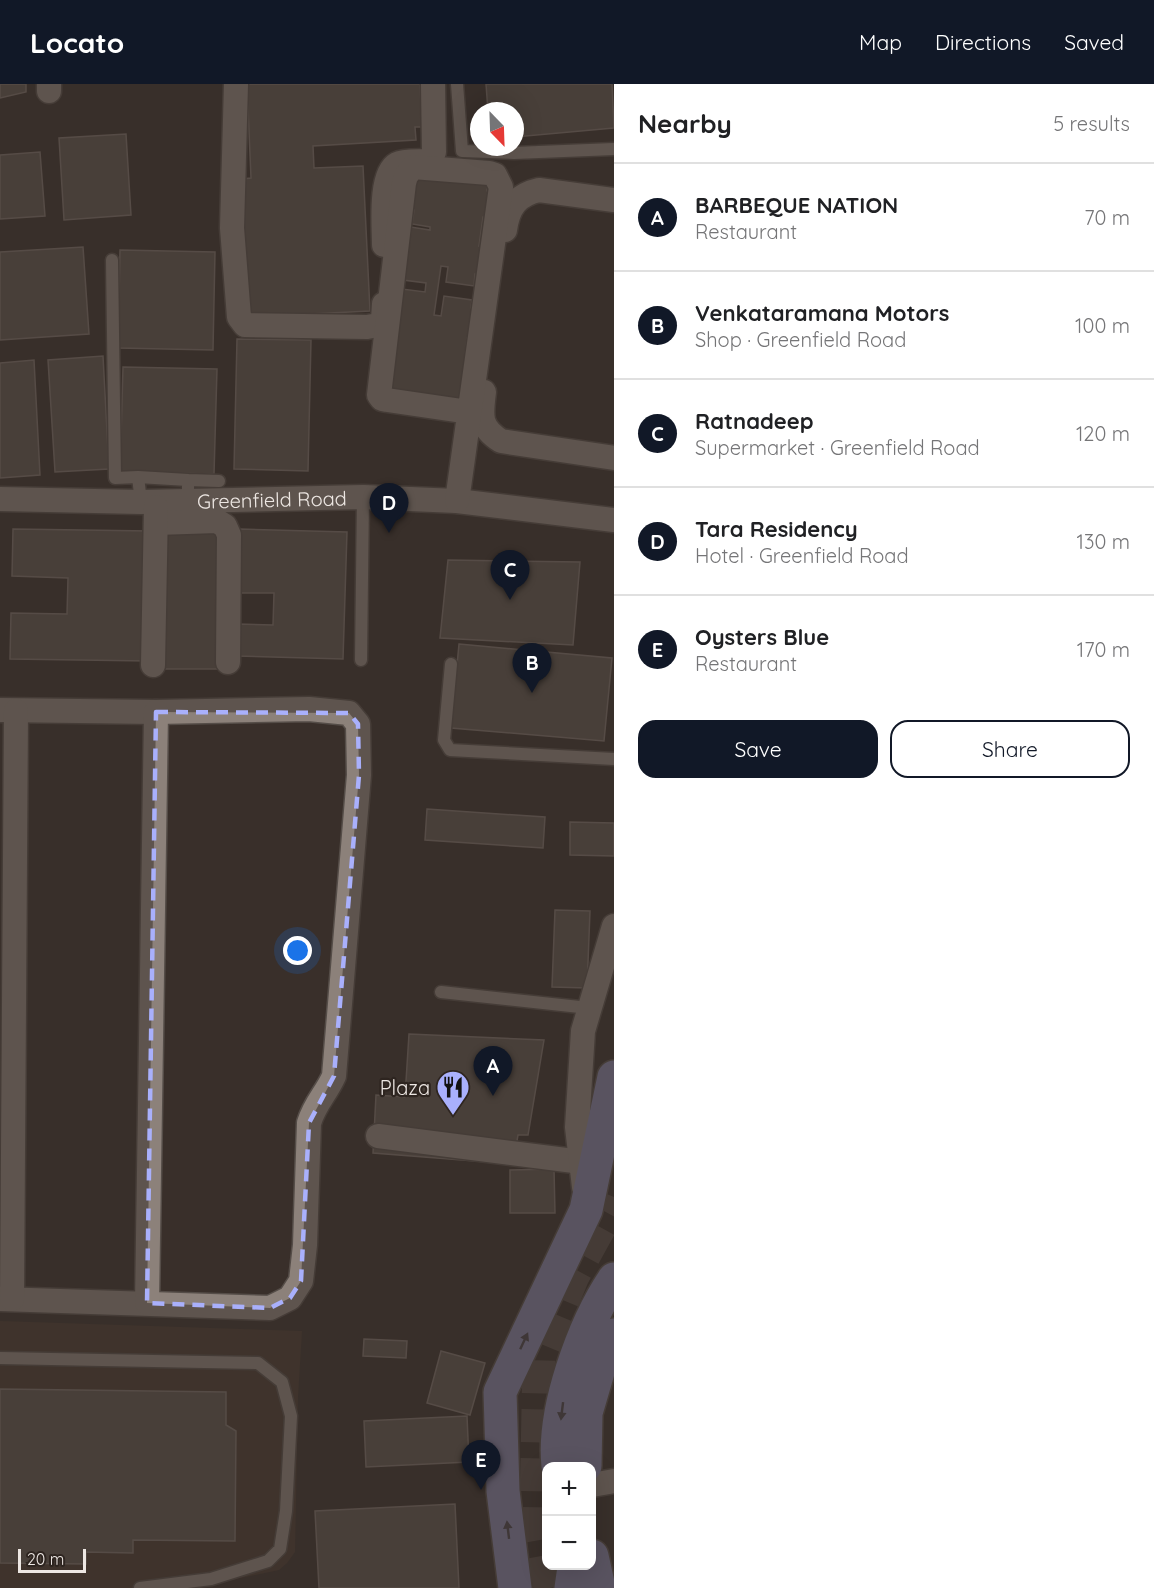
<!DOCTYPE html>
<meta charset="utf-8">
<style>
body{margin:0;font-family:Quicksand,sans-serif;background:#f6f6f6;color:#202124}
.controls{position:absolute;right:18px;bottom:18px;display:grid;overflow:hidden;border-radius:12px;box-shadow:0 6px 24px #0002}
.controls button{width:54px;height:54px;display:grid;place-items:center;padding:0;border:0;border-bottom:2px solid #e0e0e0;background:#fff;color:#202124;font:30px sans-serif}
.compass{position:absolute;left:470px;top:18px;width:54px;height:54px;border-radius:50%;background:#fff;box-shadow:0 6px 24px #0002;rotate:157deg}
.scale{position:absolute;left:18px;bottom:15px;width:68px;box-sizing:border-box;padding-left:6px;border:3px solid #ede7e3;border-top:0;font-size:16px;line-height:21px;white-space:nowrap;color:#ede7e3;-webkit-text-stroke:4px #2e2520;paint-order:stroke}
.you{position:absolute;left:298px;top:867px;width:21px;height:21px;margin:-15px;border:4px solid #fff;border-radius:50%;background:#1a73e8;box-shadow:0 0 0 9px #1a73e833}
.badge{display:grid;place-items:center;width:39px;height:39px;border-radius:50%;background:#111827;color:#fff;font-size:20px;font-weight:700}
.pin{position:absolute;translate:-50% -50px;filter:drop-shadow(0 2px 3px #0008)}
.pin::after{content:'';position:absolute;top:32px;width:21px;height:18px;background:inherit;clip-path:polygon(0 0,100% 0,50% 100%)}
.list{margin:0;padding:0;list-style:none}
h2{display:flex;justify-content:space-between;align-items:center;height:78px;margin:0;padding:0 24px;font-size:26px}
h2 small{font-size:20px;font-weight:400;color:#757577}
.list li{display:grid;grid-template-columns:39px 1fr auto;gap:18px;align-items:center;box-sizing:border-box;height:108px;padding:0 24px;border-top:2px solid #e0e0e0}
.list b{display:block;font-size:22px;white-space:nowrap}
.list p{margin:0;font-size:20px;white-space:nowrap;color:#757577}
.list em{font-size:20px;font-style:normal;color:#757577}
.actions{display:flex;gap:12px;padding:18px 24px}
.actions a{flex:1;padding:14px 0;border:2px solid #111827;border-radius:18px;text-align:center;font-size:21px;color:#111827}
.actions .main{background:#111827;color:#fff}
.map{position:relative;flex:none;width:614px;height:1504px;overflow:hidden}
header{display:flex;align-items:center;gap:36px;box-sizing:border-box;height:84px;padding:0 30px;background:#111827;color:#fff}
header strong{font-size:28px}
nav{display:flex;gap:33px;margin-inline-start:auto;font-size:21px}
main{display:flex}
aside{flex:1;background:#fff}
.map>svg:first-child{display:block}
</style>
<header>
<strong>Locato</strong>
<nav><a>Map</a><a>Directions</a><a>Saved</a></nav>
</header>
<main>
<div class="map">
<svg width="614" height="1504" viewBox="0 0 614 1504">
<rect width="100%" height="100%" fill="#392f2a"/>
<path fill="#473930" d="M 0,1237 L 302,1247 L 298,1313 L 295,1468 L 287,1479 L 279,1486 L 192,1504 L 0,1504 Z"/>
<path fill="#5c524c" stroke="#796e68" stroke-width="1.5" d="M 0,0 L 26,0 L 26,8 L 0,14 Z
M 247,0 L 420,0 L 422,43 L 415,43 L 416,56 L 313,62 L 314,84 L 363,82 L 370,227 L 248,233 L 242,95 L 251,94 Z
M 486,0 L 612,0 L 614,44 L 515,53 L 515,27 L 488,27 Z
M 126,50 L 131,131 L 64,136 L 59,54 Z
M 40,68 L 45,132 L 0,135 L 0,71 Z
M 415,88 L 488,97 L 487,107 L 493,108 L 490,134 L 483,133 L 479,162 L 486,163 L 482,191 L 475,190 L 474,202 L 446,198 L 448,183 L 441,182 L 434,231 L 441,232 L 444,212 L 472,216 L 471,224 L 477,225 L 474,255 L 467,254 L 464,281 L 470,281 L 466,310 L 460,309 L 458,320 L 385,311 L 402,205 L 425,208 L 426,199 L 403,196 L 406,155 L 410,155 L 411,143 L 430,146 L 430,143 L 412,140 L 414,126 L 410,126 Z
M 83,163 L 89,250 L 0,256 L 0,168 Z
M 120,166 L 215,168 L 213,266 L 118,264 Z
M 237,255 L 311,256 L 308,387 L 234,385 Z
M 103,272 L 109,385 L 55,388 L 48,276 Z
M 34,276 L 40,391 L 0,394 L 0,279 Z
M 123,283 L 217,285 L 214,390 L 120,388 Z
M 13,445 L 150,447 L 148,577 L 10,575 L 11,529 L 67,530 L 68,494 L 12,492 Z
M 240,445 L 347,448 L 343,575 L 237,572 L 238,540 L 273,541 L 274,509 L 239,509 Z
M 221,447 L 220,585 L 161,585 L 162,448 Z
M 448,476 L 580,478 L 573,561 L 440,554 Z
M 459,560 L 612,574 L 604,657 L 451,644 Z
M 427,725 L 545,733 L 543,764 L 425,756 Z
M 570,738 L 614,739 L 614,772 L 570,771 Z
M 555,826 L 590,827 L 587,904 L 552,903 Z
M 409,950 L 544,956 L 528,1051 L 518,1051 L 513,1080 L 373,1069 L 376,1011 L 405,1013 Z
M 554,1085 L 555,1129 L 510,1129 L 510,1086 Z
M 364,1255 L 407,1257 L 406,1274 L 363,1272 Z
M 441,1267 L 485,1279 L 470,1331 L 427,1319 Z
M 0,1305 L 226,1308 L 226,1341 L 236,1347 L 235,1457 L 133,1456 L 133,1469 L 86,1468 L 86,1480 L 0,1479 Z
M 467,1332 L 469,1378 L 366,1383 L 364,1337 Z
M 455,1420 L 459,1504 L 319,1504 L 315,1427 Z"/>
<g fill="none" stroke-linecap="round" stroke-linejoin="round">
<path stroke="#544b46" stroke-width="33" stroke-dasharray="33 16" stroke-linecap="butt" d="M 550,1504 L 536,1429 L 539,1274 L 573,1192 L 608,1128 L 614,1113"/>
<defs>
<path id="lane" d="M 457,0 L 462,67 L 514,69 L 614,65
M 112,176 L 115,394 L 138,393 L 141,418
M 138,393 L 188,396
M 188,416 L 188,396 L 219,397
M 361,576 L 363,413
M 451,580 L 444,656 L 450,666 L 614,675
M 441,908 L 589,924
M 0,1274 L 258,1279 L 282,1298 L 291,1332 L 286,1427 L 280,1465 L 268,1477 L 211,1495 L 140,1504"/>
<g id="street">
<path d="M 49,0 L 49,7"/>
<path d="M 236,0 L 232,144 L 239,233 L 245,241 L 367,243 L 378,241 L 383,235 L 384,220"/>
<path d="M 505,146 C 508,123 517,111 539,106 L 614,116"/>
<path d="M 384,161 C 384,144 379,90 397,80 C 405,76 420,78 429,77 L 434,68 L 433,0"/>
<path d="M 484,308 C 481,332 479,343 501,357 L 614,374"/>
<path id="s1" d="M 0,415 L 141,418 L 363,413 L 457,417 L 614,436"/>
<path d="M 457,417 L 501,103 L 495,91 L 489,89 L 413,83 L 406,92 L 404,99 L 379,311 L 382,315 L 387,316 L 469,328"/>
<path d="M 156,439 L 217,437 L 225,442 L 229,451 L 228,578"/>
<path d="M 153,581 L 156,423"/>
<path d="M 0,626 L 156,628 L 309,625 L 349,629 L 358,640 L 359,691 L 334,992 C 326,1010 315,1019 309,1039 L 305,1161 L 301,1197 L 290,1214 L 270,1224 L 0,1215"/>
<path d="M 378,1052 L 582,1078"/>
<path d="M 584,1103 L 577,1043 L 583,947 L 614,842"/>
<path d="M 12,1215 L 16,627"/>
<path d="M 147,1219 L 156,628"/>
<path d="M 592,1401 L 614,1397"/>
</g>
<path id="primary" d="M 558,1382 C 552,1327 583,1241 614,1195
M 585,1382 L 586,1329 L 600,1281 L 614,1251
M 592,1472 L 599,1504
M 515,1504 L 503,1407 L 500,1308 L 586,1126 L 614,993
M 571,1504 L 574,1483"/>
</defs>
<use href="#lane" stroke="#554d48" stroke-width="15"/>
<use href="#street" stroke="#554d48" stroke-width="27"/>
<use href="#primary" stroke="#554d48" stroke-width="36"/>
<use href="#lane" stroke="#8c817a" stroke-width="12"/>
<use href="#street" stroke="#8c817a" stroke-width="24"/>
<use href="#primary" stroke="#807fa2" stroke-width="33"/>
</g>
<defs><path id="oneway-solid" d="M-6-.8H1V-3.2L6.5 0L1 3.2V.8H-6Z" transform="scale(1.5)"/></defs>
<g fill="#474047">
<use href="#oneway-solid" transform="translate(524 1257) rotate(-65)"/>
<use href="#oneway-solid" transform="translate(562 1327) rotate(97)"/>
<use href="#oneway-solid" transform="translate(508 1446) rotate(-97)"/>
</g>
<path d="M0 0H614V1504H0ZM 156,628 L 349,629 L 358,640 L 359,691 L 334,992 L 309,1039 L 301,1197 L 290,1214 L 270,1224 L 147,1219 Z" fill="#392f2a" fill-opacity=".55" fill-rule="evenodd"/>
<path fill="none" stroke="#a9b0fc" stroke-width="4.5" stroke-dasharray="12 8" stroke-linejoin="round" d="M 156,628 L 349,629 L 358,640 L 359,691 L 334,992 L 309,1039 L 301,1197 L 290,1214 L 270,1224 L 147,1219 Z"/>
<defs>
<symbol id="restaurant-pin" viewBox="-11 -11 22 30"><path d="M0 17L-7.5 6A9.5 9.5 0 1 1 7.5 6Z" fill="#a9b0fc" stroke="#2e2520"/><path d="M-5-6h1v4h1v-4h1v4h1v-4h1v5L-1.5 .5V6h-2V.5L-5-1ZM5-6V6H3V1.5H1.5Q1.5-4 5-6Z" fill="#111"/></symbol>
</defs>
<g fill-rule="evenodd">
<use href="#restaurant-pin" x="434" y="984" width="38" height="52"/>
</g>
<g text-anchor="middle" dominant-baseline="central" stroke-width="4.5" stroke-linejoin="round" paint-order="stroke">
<g font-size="20" fill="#ede7e3" stroke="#2e2520">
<text stroke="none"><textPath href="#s1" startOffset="272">Greenfield Road</textPath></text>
</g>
<g font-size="20" fill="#ede7e3" stroke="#2e2520" text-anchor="end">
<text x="430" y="1003">Plaza</text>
</g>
</g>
</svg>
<div class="controls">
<button>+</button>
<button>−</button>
</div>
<svg class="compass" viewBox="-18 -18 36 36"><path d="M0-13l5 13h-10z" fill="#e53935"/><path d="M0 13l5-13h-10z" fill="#757577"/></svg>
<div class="scale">20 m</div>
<div class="you"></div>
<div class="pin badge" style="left:493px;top:1012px">A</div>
<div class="pin badge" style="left:532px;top:609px">B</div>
<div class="pin badge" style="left:510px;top:516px">C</div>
<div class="pin badge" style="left:389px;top:449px">D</div>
<div class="pin badge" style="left:481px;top:1406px">E</div>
</div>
<aside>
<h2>Nearby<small>5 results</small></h2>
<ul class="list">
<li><span class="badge">A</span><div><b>BARBEQUE NATION</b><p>Restaurant</p></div><em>70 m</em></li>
<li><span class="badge">B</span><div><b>Venkataramana Motors</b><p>Shop · Greenfield Road</p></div><em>100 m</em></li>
<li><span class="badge">C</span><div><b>Ratnadeep</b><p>Supermarket · Greenfield Road</p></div><em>120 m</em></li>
<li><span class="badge">D</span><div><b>Tara Residency</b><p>Hotel · Greenfield Road</p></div><em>130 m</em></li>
<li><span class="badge">E</span><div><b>Oysters Blue</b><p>Restaurant</p></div><em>170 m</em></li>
</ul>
<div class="actions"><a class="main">Save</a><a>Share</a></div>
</aside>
</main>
